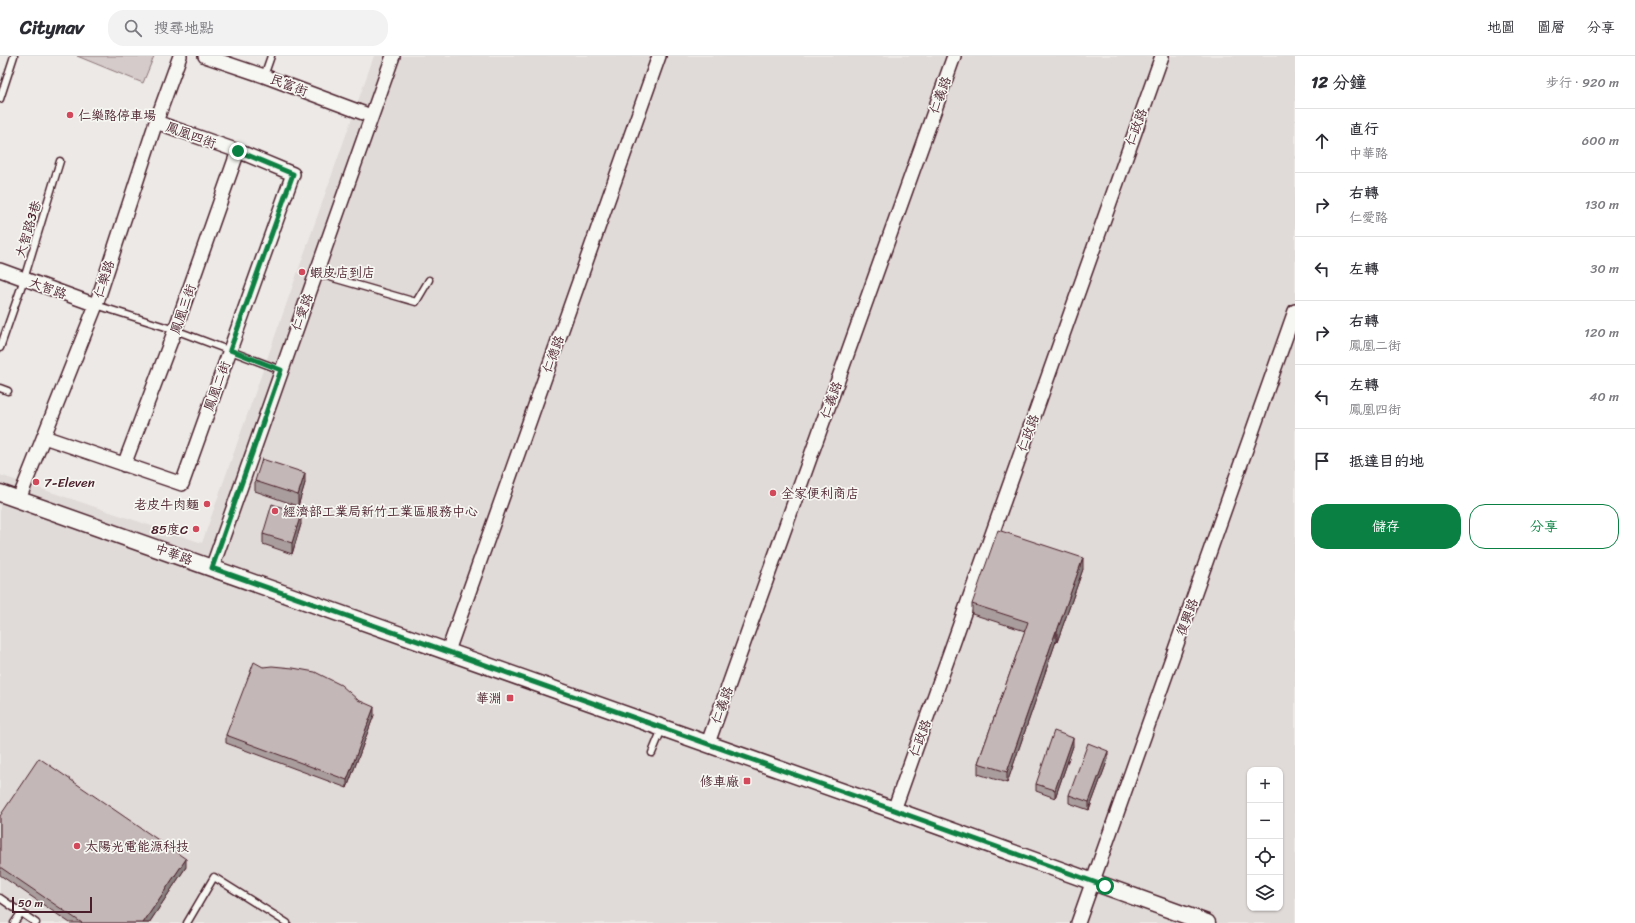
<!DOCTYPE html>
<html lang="zh-TW">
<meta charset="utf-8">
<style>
body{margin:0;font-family:Sriracha,"LXGW WenKai TC",sans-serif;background:#f2f2f3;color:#2b2b33}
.controls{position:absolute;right:12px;bottom:12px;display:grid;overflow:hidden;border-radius:8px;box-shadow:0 1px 3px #0004}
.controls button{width:36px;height:36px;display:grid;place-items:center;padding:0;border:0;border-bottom:1px solid #e1e1e2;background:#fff;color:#2b2b33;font:20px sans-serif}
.scale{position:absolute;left:12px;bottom:10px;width:80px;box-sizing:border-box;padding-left:4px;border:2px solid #4a1f2b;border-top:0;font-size:11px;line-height:14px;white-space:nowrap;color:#4a1f2b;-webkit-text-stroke:3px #f6f6f2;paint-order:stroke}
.stop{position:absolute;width:12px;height:12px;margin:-9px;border:3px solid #0b8043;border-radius:50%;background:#fff}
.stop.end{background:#0b8043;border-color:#fff;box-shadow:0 1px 4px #0008}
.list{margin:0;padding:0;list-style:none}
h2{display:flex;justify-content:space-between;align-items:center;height:52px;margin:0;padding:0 16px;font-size:17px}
h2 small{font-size:13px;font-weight:400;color:#7c7c81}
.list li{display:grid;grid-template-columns:26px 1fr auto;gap:12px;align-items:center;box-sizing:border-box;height:64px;padding:0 16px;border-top:1px solid #e1e1e2}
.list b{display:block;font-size:15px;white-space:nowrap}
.list p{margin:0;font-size:13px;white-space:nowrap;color:#7c7c81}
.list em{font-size:13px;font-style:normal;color:#7c7c81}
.actions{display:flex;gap:8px;padding:12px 16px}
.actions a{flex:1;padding:9px 0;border:1px solid #0b8043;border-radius:16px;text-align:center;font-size:14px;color:#0b8043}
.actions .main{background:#0b8043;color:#fff}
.icon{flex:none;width:22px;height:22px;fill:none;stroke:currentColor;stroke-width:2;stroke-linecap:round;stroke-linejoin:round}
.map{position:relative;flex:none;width:1295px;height:867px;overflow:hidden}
header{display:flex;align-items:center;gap:24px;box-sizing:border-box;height:56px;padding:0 20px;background:#fff;border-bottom:1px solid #e1e1e2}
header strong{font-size:19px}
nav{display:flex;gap:22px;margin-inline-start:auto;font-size:14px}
.search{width:280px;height:36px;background:#f2f2f3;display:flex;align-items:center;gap:10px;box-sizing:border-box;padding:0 14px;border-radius:16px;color:#7c7c81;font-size:15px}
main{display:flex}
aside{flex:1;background:#fff}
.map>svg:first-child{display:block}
</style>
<header>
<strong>Citynav</strong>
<div class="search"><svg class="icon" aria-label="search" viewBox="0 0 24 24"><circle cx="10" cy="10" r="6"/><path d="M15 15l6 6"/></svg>搜尋地點</div>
<nav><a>地圖</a><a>圖層</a><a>分享</a></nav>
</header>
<main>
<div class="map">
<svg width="1295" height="867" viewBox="0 0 1295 867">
<rect width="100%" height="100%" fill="#ece9e6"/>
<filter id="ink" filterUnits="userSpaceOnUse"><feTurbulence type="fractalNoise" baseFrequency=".025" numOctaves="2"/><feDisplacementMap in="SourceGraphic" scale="8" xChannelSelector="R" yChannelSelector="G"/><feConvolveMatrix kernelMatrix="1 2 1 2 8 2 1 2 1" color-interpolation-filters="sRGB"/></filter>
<g filter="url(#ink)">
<path fill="#e0dad8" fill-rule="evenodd" d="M 374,0 L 1295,0 L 1295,867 L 0,867 L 0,419 L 202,487 ZM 1250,714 L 1280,714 L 1280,852 L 1250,852 Z"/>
<path fill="#d4cbca" stroke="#8f757a" d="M 77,0 L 154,0 L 143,27 Z"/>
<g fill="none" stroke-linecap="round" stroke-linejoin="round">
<defs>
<path id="service" d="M 264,20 L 271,0
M 0,43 L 14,0
M 316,217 L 416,246 L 429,224
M 96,249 L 175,274 L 281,314
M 0,292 L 24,223 L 60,105
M 0,332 L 8,335
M 652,697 L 662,673
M 0,842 L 36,867
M 14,867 L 21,857
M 187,867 L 214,821 L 287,867"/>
<path id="minor" d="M 205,0 L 264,20 L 371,60
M 0,214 L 96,249
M 44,381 L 182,428 L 293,118 L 238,95 L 156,66
M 124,409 L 175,274 L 238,95
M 19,443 L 96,249 L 156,66 L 180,0
M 212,512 L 393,0
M 448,595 L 659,0
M 708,687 L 954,0
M 894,754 L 1162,0
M 1078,867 L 1295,255"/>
<path id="tertiary" d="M 0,437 L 894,754 L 1207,867"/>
</defs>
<use href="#service" stroke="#4a1f2b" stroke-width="9"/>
<use href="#minor" stroke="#4a1f2b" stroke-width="16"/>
<use href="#tertiary" stroke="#4a1f2b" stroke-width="19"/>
<use href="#service" stroke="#f6f6f2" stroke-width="6"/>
<use href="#minor" stroke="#f6f6f2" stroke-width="13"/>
<use href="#tertiary" stroke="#f6f6f2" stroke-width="16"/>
</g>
<path fill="#a99d9d" stroke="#4a1f2b" d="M 255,425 L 305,427 L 298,450 L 255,435 Z
M 301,468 L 292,498 L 263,488 L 263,478 Z
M 1083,513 L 1057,586 L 1056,585 L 1007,727 L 978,718 L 978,707 L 1025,575 L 972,558 L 972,548 Z
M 263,611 L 374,659 L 347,732 L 226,687 L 226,679 Z
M 1073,690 L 1055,742 L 1036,735 L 1036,728 Z
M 1108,703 L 1089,754 L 1069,747 L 1069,739 Z
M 0,760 L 186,811 L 149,867 L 70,867 L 0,819 Z"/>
<path fill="#898080" stroke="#4a1f2b" d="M 305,417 L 305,427 L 298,450 L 298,439 Z
M 301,458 L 301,468 L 292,498 L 292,487 Z
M 1083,502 L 1083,513 L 1057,586 L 1057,575 Z
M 1056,575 L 1056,585 L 1007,727 L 1007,716 Z
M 374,651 L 374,659 L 347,732 L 347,724 Z
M 1073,682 L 1073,690 L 1055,742 L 1055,734 Z
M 1108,695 L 1108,703 L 1089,754 L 1089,746 Z
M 186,803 L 186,811 L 149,867 L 143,867 Z"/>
<path fill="#c4b7b7" stroke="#4a1f2b" d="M 262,403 L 305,417 L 298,439 L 255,425 Z
M 272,448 L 301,458 L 292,487 L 263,478 Z
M 998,474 L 1083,502 L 1057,575 L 1056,575 L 1007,716 L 978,707 L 1028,566 L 972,548 Z
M 254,606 L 263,611 L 272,610 L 293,612 L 315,616 L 341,629 L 358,644 L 374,651 L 347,724 L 226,679 Z
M 1054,675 L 1073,682 L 1055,734 L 1036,728 Z
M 1088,687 L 1108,695 L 1089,746 L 1069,739 Z
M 39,702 L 186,803 L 143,867 L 82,867 L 0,811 L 0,760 Z"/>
</g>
<g fill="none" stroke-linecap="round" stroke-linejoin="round" filter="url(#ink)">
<path stroke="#0b8043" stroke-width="5" d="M 238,95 L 293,118 L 230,294 L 281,314 L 212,512 L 894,754 L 1105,830"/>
</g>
<g fill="#d1495b" stroke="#f6f6f2" stroke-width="1.5">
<circle cx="70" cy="59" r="4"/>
<circle cx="302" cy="216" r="4"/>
<circle cx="36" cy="426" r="4"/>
<circle cx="773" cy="437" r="4"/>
<circle cx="207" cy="448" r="4"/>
<circle cx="275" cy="455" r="4"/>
<circle cx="196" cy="473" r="4"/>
<rect x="506" y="638" width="8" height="8" rx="2"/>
<rect x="743" y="721" width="8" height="8" rx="2"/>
<circle cx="77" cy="790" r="4"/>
</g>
<g text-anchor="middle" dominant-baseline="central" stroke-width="3.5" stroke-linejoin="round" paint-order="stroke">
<g font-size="13" fill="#4a1f2b" stroke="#f6f6f2">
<text transform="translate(289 29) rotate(20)">民富街</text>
<text transform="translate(940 39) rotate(-70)">仁義路</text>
<text transform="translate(1136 71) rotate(-70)">仁政路</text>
<text transform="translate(191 79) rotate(20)">鳳凰四街</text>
<text transform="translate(28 173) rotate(-73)">大智路3巷</text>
<text transform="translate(104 223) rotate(-72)">仁樂路</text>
<text transform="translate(48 232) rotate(20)">大智路</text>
<text transform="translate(183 253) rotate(-71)">鳳凰三街</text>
<text transform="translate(302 256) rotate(-70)">仁愛路</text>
<text transform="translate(553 298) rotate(-70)">仁德路</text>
<text transform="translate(217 330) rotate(-70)">鳳凰二街</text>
<text transform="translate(831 344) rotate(-70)">仁義路</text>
<text transform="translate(1028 377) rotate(-70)">仁政路</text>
<text transform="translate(174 498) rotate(20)">中華路</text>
<text transform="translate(1187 561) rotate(-70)">復興路</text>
<text transform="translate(722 649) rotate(-70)">仁義路</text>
<text transform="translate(920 682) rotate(-70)">仁政路</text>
</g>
<g font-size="13" fill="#4a1f2b" stroke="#f6f6f2" text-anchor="start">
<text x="78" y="59">仁樂路停車場</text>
<text x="310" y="216">蝦皮店到店</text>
<text x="44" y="426">7-Eleven</text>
<text x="781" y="437">全家便利商店</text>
<text x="199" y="448" text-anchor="end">老皮牛肉麵</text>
<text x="283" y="455">經濟部工業局新竹工業區服務中心</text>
<text x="188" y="473" text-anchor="end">85度C</text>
<text x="502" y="642" text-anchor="end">華淵</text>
<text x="739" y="725" text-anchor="end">修車廠</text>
<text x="85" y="790">太陽光電能源科技</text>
</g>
</g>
</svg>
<div class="controls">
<button>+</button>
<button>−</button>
<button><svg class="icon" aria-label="locate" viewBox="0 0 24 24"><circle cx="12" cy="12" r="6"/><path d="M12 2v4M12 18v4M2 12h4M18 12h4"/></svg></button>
<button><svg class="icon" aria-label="layers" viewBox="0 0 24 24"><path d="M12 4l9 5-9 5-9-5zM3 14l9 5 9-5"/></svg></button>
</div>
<div class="scale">50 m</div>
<div class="stop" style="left:1105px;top:830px"></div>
<div class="stop end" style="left:238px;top:95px"></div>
</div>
<aside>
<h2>12 分鐘<small>步行 · 920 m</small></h2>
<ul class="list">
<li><svg class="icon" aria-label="ahead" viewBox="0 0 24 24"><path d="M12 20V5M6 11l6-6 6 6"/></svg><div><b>直行</b><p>中華路</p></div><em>600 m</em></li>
<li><svg class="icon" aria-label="right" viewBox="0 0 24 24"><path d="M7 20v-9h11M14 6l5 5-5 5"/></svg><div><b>右轉</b><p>仁愛路</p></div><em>130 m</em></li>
<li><svg class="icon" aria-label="left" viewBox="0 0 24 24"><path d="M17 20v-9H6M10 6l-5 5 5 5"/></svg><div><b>左轉</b></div><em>30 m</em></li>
<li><svg class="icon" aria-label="right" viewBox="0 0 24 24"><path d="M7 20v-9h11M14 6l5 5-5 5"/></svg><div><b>右轉</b><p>鳳凰二街</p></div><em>120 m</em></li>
<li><svg class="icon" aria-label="left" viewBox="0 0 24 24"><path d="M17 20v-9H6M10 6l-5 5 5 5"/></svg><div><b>左轉</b><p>鳳凰四街</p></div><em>40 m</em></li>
<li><svg class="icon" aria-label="arrive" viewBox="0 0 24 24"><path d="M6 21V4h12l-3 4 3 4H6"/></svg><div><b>抵達目的地</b></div></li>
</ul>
<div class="actions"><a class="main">儲存</a><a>分享</a></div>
</aside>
</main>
